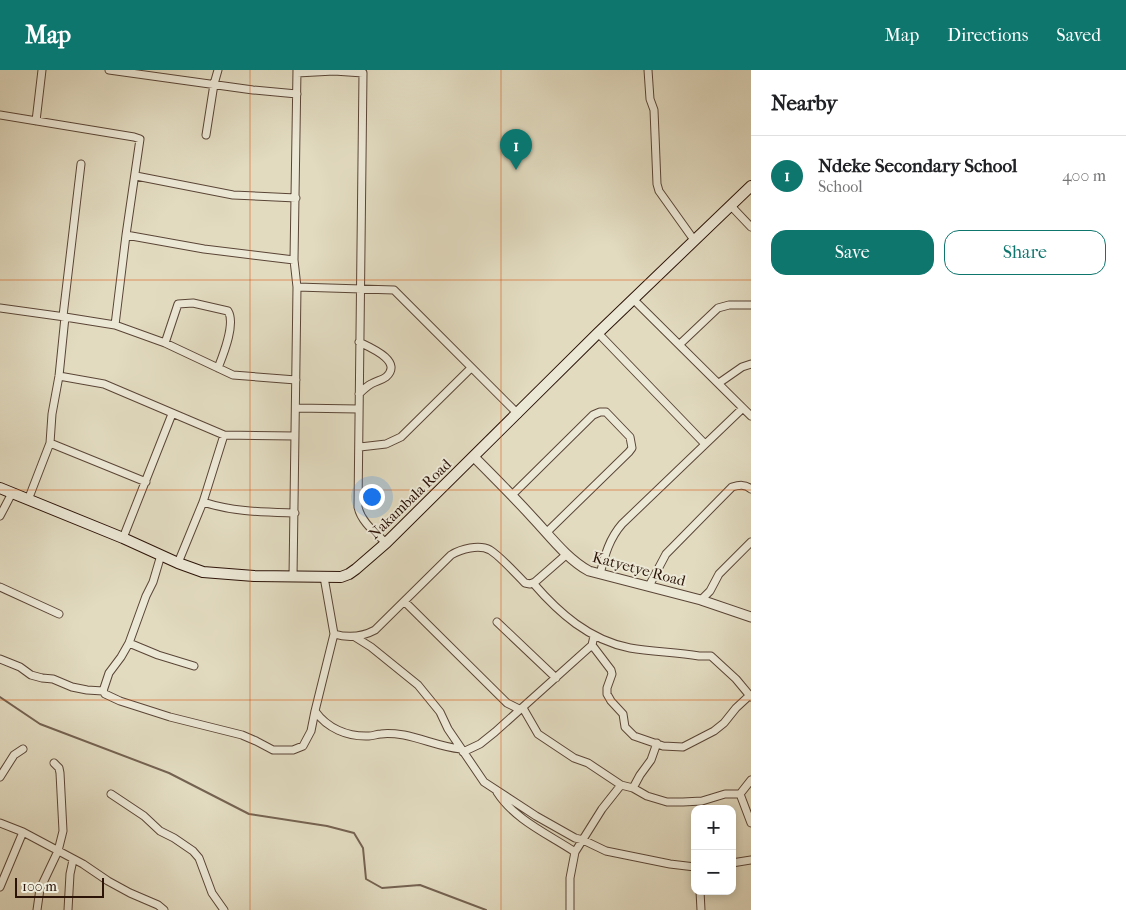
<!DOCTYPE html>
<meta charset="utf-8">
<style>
body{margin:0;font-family:"IM FELL French Canon",serif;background:#f6f6f6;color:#202124}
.controls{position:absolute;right:15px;bottom:15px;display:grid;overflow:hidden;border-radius:10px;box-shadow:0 2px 8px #0003}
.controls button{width:45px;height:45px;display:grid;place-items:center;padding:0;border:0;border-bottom:1px solid #e0e0e0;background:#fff;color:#202124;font:25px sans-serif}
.scale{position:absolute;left:15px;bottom:12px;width:89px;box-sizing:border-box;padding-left:5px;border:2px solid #2c1308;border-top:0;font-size:14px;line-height:18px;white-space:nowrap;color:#2c1308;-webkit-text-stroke:4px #ece8d6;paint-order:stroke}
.you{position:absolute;left:371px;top:426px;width:18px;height:18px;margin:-12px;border:4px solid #fff;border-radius:50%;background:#1a73e8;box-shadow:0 0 0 8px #1a73e833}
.badge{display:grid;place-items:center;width:32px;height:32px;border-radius:50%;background:#0f766e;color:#fff;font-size:16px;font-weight:700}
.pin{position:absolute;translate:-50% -41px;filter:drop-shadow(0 1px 2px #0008)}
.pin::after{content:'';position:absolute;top:26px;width:18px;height:15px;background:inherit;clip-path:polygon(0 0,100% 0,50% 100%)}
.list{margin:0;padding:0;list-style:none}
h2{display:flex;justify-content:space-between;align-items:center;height:65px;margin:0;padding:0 20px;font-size:21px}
h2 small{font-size:16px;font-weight:400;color:#757577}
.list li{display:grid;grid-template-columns:32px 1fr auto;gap:15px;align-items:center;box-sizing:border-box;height:80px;padding:0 20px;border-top:1px solid #e0e0e0}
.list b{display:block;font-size:19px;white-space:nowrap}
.list p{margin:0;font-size:16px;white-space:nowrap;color:#757577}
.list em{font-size:16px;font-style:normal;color:#757577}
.actions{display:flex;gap:10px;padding:15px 20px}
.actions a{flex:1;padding:11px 0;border:1px solid #0f766e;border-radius:15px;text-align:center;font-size:18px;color:#0f766e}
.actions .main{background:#0f766e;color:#fff}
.map{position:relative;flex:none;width:751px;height:840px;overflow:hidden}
header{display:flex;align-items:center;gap:30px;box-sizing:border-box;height:70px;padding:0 25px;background:#0f766e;color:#fff}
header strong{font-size:24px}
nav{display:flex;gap:28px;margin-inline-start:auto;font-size:18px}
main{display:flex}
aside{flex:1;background:#fff}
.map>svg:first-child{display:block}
</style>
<header>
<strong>Map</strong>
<nav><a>Map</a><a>Directions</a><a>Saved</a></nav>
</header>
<main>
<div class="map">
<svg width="751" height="840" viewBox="0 0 751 840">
<rect width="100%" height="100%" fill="#e2dbc0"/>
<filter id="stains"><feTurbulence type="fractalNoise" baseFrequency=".004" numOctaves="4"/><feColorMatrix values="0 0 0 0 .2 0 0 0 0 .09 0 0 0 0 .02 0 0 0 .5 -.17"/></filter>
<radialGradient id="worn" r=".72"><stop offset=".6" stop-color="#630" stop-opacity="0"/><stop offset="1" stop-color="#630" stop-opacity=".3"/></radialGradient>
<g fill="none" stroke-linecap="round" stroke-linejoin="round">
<path stroke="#746251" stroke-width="2" d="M 0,627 L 40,654 L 169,703 L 249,744 L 327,756 L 354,763 L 363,778 L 366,809 L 382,818 L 420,815 L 486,840"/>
<defs>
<path id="minor" d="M 109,0 L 253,20 L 297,24
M 648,0 L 650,29 L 654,40 L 657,114 L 659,121 L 694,170
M 297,3 L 334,1 L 363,3 L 358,437 C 361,452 376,463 386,473
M 0,45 L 134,67 L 140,69 L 126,165 L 115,255
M 36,51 L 42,0
M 206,65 L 214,14 L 218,0
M 136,106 L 233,125 L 296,128
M 731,136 L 751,157
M 126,165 L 204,179 L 294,190
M 297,217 L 394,220 L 518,344
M 634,230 L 751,346
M 0,238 L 65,247 L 115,255 L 165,273 L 233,305 L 296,310
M 63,246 L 81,94
M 598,263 L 704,373
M 165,273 L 178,234 L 193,233 L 228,241 C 236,254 223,285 218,298
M 680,274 L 718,238 L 729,235 L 751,235
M 59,306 L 104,314 L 224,365
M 719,313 L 742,297 L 751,294
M 359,324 C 363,320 367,316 371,314 C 376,311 382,310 386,307 C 404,291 369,277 359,272
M 296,338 L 358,339
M 50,373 L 146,412
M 360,377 L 386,374 L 401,367 L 470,299
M 512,425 L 593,345 L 600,342 L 606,342 L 630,367 L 632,378 L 629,382 L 547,462
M 28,430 L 50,373 L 52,344 L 59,306 L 65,247
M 203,432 C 234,442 263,442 295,443
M 0,446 L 12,423
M 123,468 L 172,344
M 178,493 L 203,432 L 224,365 L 294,366
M 600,504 C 605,485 609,469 622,454 L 743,338
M 293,507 L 297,217 L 294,190 L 297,0
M 324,507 L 334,564 C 348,568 362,567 375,560 L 451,485 C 461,479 479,474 490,480 C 500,486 516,504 525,513 L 530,514 L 535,512 L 567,484
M 533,513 C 559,543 589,570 630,578 C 653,582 676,582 699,586 L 711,586 L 736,609 L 751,627
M 649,516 L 666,484 L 732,417 C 739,415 745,414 751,419
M 0,517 L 59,544
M 701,530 L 710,521 L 719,504 L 751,472
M 405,532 L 507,633 L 519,639
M 497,552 L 556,608
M 334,564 L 315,641 C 327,658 347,667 369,666 C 373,666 377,664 381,664 C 388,663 397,664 404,665 C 424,669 441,677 461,679
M 594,566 L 592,575 L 611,600 L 612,604 L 607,618 L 607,624 L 611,631 L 623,644 L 625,657 L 634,666 L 663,676 L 683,677 L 714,661 L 724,653 L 736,638 L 750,625
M 355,567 L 371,577 L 418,615 L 440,642 L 448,659 L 484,712 L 536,746 L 575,768 L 583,770 L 606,781 L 670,794 L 695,797
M 129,573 L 158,585 L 194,596
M 0,589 L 20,597 L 31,605 L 42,608 L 53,609 L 72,617 L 87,620 L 103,621 L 105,624 L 120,631 L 170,647 L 242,665 L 256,671 L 273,680 L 293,680 L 303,676 L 311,661 L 315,641
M 103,621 L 109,603 L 121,587 L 129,573 L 146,526 L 153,512 L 161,485
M 523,638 L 538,664 L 574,688 L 588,693 L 621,715 L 633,718 L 647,726 L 667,732 L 683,732 L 702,731 L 725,724 L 740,724
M 463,682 L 480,674 L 495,662 L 592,575
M 0,707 L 14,685 L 23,679
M 633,718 L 640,705 L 651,690 L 657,673
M 497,722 C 515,750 548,764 575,782
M 111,724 L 144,746 L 160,761 L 174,768 L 193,781 L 199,788 L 212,823 L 224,840
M 740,724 L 751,753
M 740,724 L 751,710
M 0,753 L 23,762 L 83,794 L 108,811 L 130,823 L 158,835 L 164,840
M 732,793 L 751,790
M 0,817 L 23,762
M 700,821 L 701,840
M 37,840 L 40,819 L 58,781 L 63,761 L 60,703 L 59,698 L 54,693
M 68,840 L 70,804 L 73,790
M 570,840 L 570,808 L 575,782 L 602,739 L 621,715"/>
<path id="tertiary" d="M 474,387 C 494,407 514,427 533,448 C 550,466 567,489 589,501 L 701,530 L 751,547"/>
<path id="secondary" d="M 0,418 L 123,468 L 178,493 L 203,502 L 254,506 L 341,507 L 349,504 L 356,499 L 386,473 L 598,263 L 751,116"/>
</defs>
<use href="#minor" stroke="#5a4536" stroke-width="9"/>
<use href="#tertiary" stroke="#5a4536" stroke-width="11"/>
<use href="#secondary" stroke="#2c1308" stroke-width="12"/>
<use href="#minor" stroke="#ece8d6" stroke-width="7"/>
<use href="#tertiary" stroke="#ece8d6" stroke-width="9"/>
<use href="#secondary" stroke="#ece8d6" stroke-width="10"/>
</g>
<path fill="none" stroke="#d5520c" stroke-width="1" stroke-opacity="0.55" d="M 250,0 L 250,840M 501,0 L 501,840M 0,210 L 751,210M 0,420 L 751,420M 0,630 L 751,630"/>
<g text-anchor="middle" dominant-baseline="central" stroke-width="4" stroke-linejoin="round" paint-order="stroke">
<g font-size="15" fill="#2c1308" stroke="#ece8d6">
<text transform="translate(410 429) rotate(-44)">Nakambala Road</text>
<text transform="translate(639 499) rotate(15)">Katyetye Road</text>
</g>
</g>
<rect width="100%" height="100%" filter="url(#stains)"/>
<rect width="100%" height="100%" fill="url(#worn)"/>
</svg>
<div class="controls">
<button>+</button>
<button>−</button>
</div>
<div class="scale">100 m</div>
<div class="you"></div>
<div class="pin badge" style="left:516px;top:100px">1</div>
</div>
<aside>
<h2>Nearby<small></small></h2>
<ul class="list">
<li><span class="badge">1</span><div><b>Ndeke Secondary School</b><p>School</p></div><em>400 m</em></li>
</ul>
<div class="actions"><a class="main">Save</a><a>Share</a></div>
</aside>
</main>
